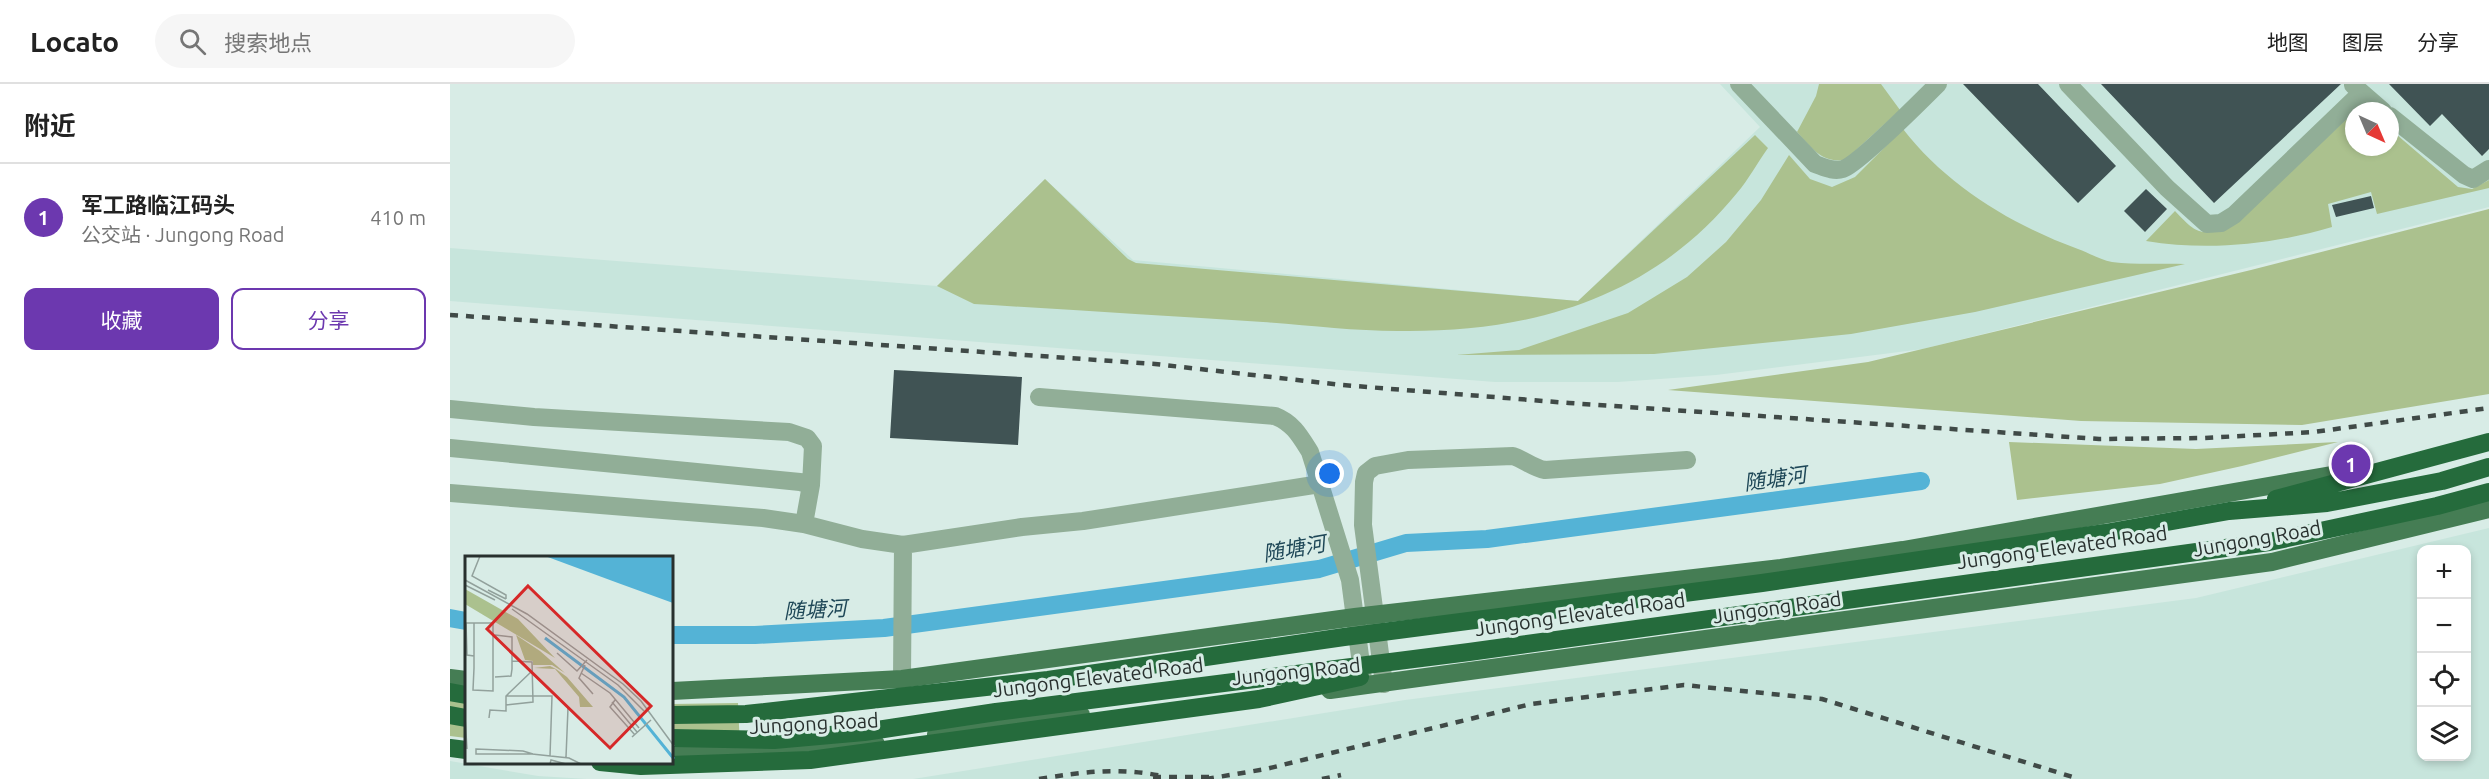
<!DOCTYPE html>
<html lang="zh">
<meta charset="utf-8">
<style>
body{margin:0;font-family:Ubuntu,"Noto Sans SC",sans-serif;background:#f6f6f6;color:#222}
.controls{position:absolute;right:18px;bottom:18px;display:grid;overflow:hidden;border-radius:12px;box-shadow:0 3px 9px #0003}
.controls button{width:54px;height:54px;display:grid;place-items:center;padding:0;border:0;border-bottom:2px solid #e0e0e0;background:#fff;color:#222;font:30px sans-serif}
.compass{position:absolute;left:1895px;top:18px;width:54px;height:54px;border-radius:50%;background:#fff;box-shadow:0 3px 9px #0003;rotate:136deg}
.you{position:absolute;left:880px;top:390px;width:21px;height:21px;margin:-15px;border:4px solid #fff;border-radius:50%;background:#1a73e8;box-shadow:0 0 0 9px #1a73e833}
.badge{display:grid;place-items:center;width:39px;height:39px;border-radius:50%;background:#6c38af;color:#fff;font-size:20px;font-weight:700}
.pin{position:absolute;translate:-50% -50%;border:3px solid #fff;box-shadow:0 2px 6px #0006}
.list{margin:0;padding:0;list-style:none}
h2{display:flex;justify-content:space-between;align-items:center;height:78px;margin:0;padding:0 24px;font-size:26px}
h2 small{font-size:20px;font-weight:400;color:#767676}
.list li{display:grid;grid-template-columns:39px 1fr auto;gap:18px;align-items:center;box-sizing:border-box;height:108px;padding:0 24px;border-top:2px solid #e0e0e0}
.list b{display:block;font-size:22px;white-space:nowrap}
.list p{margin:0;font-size:20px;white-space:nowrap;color:#767676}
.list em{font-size:20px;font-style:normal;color:#767676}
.actions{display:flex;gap:12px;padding:18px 24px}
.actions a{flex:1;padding:14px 0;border:2px solid #6c38af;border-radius:12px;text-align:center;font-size:21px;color:#6c38af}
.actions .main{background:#6c38af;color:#fff}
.icon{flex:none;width:33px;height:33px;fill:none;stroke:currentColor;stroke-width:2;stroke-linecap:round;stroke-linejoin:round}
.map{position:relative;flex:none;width:2039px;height:695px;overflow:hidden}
header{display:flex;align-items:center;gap:36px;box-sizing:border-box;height:84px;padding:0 30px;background:#fff;border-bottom:2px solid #e0e0e0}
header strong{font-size:28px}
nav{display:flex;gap:33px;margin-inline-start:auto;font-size:21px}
.search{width:420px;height:54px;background:#f6f6f6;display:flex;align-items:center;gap:15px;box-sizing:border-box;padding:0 21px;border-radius:33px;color:#767676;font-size:22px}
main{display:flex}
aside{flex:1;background:#fff}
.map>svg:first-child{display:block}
</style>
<header>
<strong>Locato</strong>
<div class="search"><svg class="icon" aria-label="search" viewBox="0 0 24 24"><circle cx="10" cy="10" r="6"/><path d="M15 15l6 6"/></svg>搜索地点</div>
<nav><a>地图</a><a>图层</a><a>分享</a></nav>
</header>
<main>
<aside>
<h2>附近<small></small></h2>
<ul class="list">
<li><span class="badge">1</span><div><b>军工路临江码头</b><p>公交站 · Jungong Road</p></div><em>410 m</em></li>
</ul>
<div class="actions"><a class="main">收藏</a><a>分享</a></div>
</aside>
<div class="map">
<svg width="2039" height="695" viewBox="0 0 2039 695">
<rect width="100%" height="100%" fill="#d8ece6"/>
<path fill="#c7e5dc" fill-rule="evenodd" d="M 1270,0 L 2039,0 L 2039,123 L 1473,265 L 1266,291 L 1168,298 L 1045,298 L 0,217 L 0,164 L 487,202 L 595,95 L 683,176 L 1128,217 L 1310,43 ZM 1904,27 L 1940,27 L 1940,63 L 1904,63 Z
M 2039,444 L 2039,695 L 463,695 L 955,616 L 1746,514 ZM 1972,466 L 2016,466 L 2016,672 L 1972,672 Z
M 0,677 L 88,692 L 137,695 L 0,695 Z"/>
<path fill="#abc18e" d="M 1369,0 L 1431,0 L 1450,26 L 1395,76 C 1371,79 1362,64 1347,48 L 1366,12 Z
M 1902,30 L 1904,30 L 1904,63 L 1940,63 L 1940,45 L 2008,103 L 2022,105 L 2039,96 L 2039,104 L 1927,130 L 1921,108 L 1878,120 L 1882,143 C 1821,161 1758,167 1696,157 L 1725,127 C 1747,150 1749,152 1780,143 Z
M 1453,45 C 1496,101 1562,141 1628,165 C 1639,169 1651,176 1662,178 C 1686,181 1712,179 1735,180 L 1525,228 L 1401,250 L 1204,270 L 1006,271 L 1069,266 L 1178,229 L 1237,193 L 1276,158 L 1311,116 L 1339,71 L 1360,95 L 1382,103 L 1405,93 Z
M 1305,51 L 1318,64 C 1307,79 1299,95 1287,109 C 1201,215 1080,249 948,247 C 903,247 858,241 813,238 C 716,232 620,226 524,220 L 487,202 L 595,95 L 678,175 L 686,179 L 1128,217 Z
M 2039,125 L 2039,310 L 1852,341 L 1631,337 L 1218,306 L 1418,278 L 1801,186 Z
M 1559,358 L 1746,365 L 1888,358 L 1792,382 L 1710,400 L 1567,416 Z
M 0,603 L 16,606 L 16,654 L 0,652 Z
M 288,619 L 290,664 L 222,666 L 222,620 Z"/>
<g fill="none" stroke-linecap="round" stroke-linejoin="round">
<path stroke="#54b3d6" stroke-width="18" d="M 0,534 L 16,537
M 222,551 L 305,551 L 434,544 L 869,485 L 956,459 L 1037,455 L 1471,397"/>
</g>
<path fill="#405354" d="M 1513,0 L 1588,0 L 1666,82 L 1628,119 Z
M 1651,0 L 1891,0 L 1764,119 Z
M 1939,0 L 2039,0 L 2039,65 L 2032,72 L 1992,30 L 1980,42 Z
M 1696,105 L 1717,125 L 1695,148 L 1674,127 Z
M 1921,112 L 1924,124 L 1886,133 L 1882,121 Z
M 444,286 L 572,293 L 568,361 L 440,354 Z"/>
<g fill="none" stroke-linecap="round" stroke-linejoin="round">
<path stroke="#91ae97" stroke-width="18" d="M 1289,0 L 1365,80 C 1374,83 1383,88 1393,85 C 1407,81 1473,15 1488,0
M 1618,0 L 1717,104 L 1757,140 L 1771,139 L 1784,131 L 1911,9
M 1903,1 L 1933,27
M 1940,32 L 2014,91 L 2023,95 L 2039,85
M 589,313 L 825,332 C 843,339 850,352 860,368 L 900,496 L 913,595
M 0,325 L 84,333 L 339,348 L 357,354 L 363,362 L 361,401 L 354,440
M 0,364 L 350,398 L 361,401
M 0,409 L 313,434 L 354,440 L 412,455 L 453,461 L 572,443 L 633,437 L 870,400
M 452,595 L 453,461
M 934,600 L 913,441 L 914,398 L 916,389 L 925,382 L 958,376 L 1063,372 C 1075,376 1083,384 1095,386 L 1237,376"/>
<path stroke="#457d54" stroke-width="18" d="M 0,594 L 16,596
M 880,606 L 1822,478 L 2039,425
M 222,607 L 452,595 L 905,533 L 1331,484 L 1453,466 L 1893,389
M 486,650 L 571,637 L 631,631
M 222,668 L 426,660"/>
<path stroke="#256b3c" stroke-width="18" d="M 1826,415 L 2039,358
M 0,608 L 16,611
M 0,631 L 16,634
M 222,631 L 296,630 L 598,596 L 894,553 L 1312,499 L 1655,449 L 1779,427 L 1877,419 L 1992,397 L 2039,383
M 222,654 L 324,656 L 414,648 L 546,628 L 1019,568 L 1819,458 L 1987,422 L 2039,408
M 0,664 L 16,666
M 150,678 L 191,682 L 360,676 L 809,615 L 910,593"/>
<path stroke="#404a47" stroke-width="4.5" stroke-dasharray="8 8" stroke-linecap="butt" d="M 0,231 L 705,280 L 892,301 L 1119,319 L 1649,355 L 1754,354 L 1864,348 L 2039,324
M 703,693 L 763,693
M 589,695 C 633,688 668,683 712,692
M 756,695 L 816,685 L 1081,620 L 1234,601 L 1372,615 L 1629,695
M 872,695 L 891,691"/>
</g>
<g text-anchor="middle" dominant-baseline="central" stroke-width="6" stroke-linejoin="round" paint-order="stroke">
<g font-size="20" fill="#28302e" stroke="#d8ece6">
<text transform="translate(1807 454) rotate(-10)">Jungong Road</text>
<text transform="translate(1612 463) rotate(-8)">Jungong Elevated Road</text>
<text transform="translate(1327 523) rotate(-8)">Jungong Road</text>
<text transform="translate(1130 530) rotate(-8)">Jungong Elevated Road</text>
<text transform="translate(846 587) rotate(-6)">Jungong Road</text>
<text transform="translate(648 593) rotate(-7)">Jungong Elevated Road</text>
<text transform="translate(364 639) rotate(-3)">Jungong Road</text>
</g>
<g font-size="21" font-style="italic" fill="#1e4757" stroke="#d8ece6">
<text transform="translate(1325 394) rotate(-8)">随塘河</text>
<text transform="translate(844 464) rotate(-10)">随塘河</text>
<text transform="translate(365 525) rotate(-3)">随塘河</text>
</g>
</g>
<g transform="translate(15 472)">
<rect width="208" height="208" fill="#d8ece6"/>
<path d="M 0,33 L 53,63 L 90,102 L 0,48 ZM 51,79 L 75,95 L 100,117 L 87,109 L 68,109 L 68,105 L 60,104 ZM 85,110 L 91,113 L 102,121 L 128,151 L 115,151 L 114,141 L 90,113 L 69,112 Z" fill="#abc18e"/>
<path d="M 80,0 L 208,0 L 208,47 L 153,27 Z" fill="#54b3d6"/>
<path fill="none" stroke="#54b3d6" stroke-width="3" d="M 80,82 L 159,141 L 209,203"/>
<path fill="none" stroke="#92a19c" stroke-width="1.5" d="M 15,0 L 7,20 L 41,39 L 41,43M 0,24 L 62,58 L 158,128 L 176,145 L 209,190M 0,29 L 30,44M 23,34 L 41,43M 47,53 L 153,129 L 179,155M 92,97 L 112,115 L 122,104M 9,100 L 2,99 L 1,67 L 26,67 L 28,68 L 28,135 L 8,134 L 9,112 L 9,67M 120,109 L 114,122 L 128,138M 116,117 L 145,137 L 174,172M 30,121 L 46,120 L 47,113 L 47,81 L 30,79M 41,140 L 87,140 L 85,200M 150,144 L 145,151 L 170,179M 147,146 L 172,176M 41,149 L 68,146 L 67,106 L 47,105M 0,161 L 2,193M 24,162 L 25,154 L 41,155 L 41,140 L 67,115M 167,181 L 186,164M 11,193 L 58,195 L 68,198 L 11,198 ZM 67,198 L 104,202 L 116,208M 101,201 L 103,152M 85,208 L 86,204 L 101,208"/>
<path fill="#d62828" fill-opacity="0.15" stroke="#d62828" stroke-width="3" d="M 63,30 L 186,150 L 145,192 L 22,73 Z"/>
<rect width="208" height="208" fill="none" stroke="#28302e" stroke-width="3"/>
</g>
</svg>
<div class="controls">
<button>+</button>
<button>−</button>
<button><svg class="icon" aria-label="locate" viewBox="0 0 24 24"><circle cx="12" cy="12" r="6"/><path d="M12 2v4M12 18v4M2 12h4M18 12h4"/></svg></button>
<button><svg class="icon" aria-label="layers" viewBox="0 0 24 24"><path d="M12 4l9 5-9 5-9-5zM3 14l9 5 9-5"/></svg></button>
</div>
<svg class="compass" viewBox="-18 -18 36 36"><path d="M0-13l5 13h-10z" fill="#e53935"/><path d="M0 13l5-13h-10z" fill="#767676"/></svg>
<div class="you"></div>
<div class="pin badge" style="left:1901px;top:380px">1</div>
</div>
</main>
